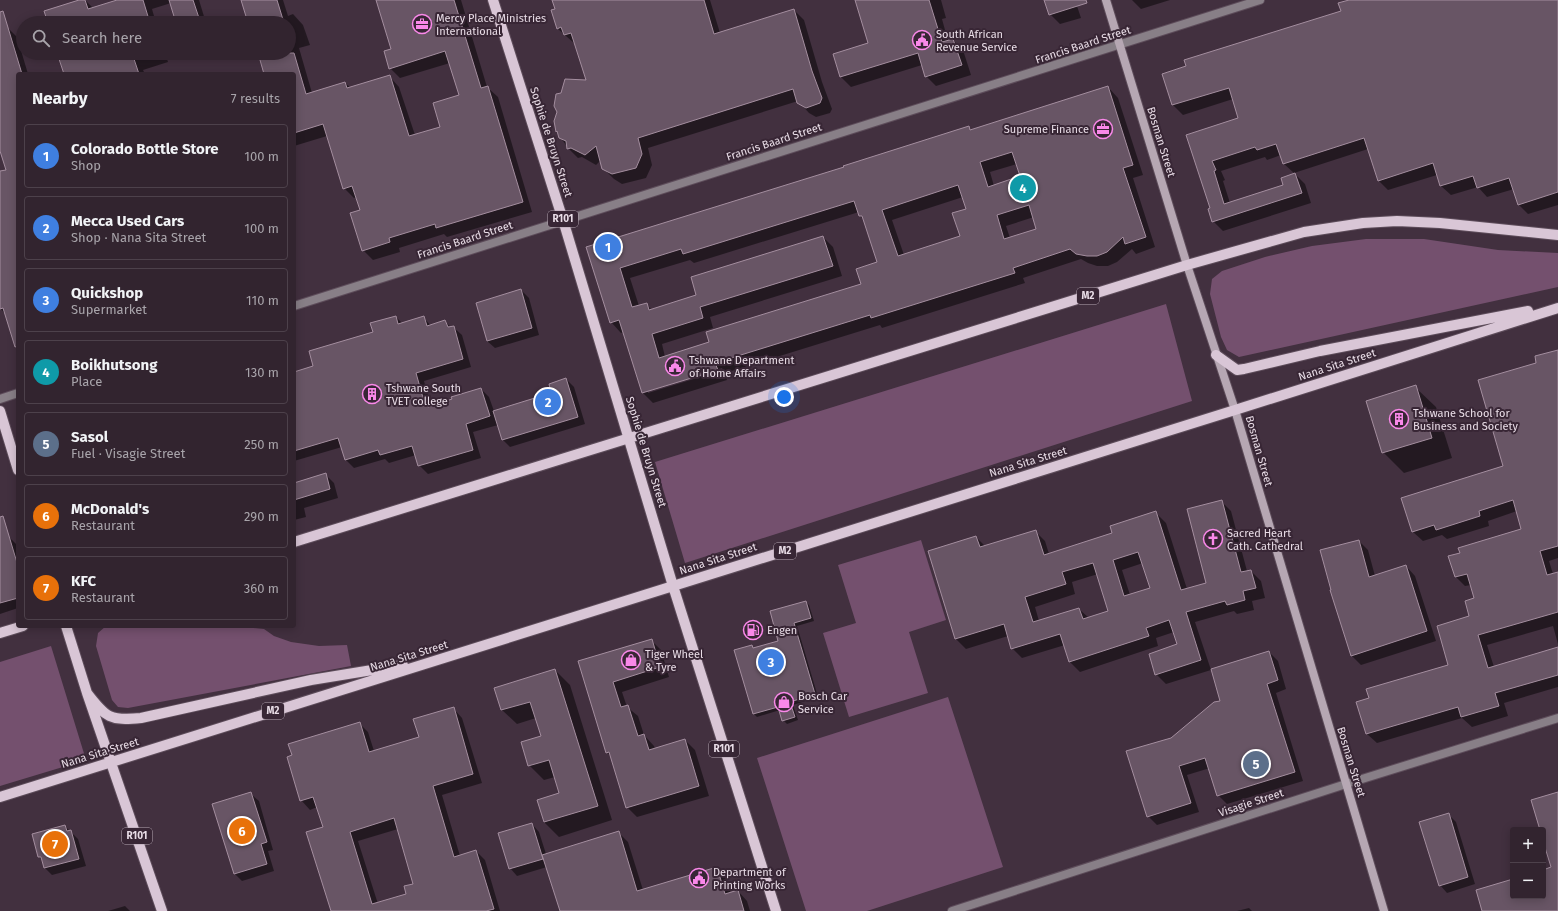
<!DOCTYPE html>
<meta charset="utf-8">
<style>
body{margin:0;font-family:"Fira Sans",sans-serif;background:#3d303b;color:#f1f3f6}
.controls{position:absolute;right:12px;bottom:12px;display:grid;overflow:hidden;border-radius:4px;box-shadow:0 2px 10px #0003}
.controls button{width:36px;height:36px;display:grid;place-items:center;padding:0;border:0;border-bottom:1px solid #4d414b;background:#32242f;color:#f1f3f6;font:20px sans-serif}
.you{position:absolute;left:784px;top:397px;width:14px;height:14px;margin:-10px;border:3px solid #fff;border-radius:50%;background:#1a73e8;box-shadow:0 0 0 6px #1a73e833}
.badge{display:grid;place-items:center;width:26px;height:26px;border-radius:50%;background:#f988e9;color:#fff;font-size:13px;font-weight:700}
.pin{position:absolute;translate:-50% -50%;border:2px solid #fff;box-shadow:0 1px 4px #0006}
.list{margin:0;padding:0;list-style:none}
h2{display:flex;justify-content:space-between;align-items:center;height:52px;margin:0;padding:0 16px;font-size:17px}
h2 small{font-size:13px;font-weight:400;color:#a8a4aa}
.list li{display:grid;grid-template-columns:26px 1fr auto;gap:12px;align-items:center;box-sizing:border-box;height:64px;margin:0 8px 8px;padding:0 8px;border:1px solid #4d414b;border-radius:4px}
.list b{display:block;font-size:15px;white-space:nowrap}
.list p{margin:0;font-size:13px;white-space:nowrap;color:#a8a4aa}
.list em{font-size:13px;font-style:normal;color:#a8a4aa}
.icon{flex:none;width:22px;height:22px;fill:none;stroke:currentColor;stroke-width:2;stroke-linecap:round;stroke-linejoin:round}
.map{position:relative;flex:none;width:1558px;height:911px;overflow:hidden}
.search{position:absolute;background:#32242f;box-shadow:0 2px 10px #0003;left:16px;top:16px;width:280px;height:44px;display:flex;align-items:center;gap:10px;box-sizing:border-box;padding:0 14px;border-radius:22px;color:#a8a4aa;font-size:15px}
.panel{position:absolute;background:#32242f;box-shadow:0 2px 10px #0003;left:16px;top:72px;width:280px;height:556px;border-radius:4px}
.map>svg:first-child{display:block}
</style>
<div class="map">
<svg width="1558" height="911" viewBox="0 0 1558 911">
<rect width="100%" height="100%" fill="#42303f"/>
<path fill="#74506e" d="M 1366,239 L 1424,239 L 1498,250 L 1558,253 L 1558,287 L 1239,357 L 1227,350 L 1221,337 L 1210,294 L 1212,279 L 1222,271 L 1265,257 L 1312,246 Z
M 1166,304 L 1192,401 L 685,563 L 655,462 Z
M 921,540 L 946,620 L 909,632 L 928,693 L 849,717 L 823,633 L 856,623 L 838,565 Z
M 106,626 L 233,626 L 264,629 L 274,636 L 291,642 L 319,646 L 347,645 L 351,666 L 128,708 L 118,707 L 112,700 L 96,646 L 98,633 Z
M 51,646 L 86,760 L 0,786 L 0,662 Z
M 948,697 L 1003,867 L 867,911 L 806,911 L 757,758 Z"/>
<path fill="#0007" fill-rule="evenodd" d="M 82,0 L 85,0 L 93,8 L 117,0 L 199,0 L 206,23 L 177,23 L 171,3 L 152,9 L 156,23 L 49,23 Z
M 241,0 L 283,0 L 288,16 L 293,14 L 303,25 L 310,45 L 299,48 L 312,93 L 345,83 L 351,88 L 389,76 L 399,87 L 415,135 L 441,127 L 460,96 L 450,63 L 400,78 L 390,68 L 392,50 L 377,0 L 461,0 L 487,87 L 498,97 L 532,212 L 447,237 L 444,234 L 399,248 L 400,252 L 373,260 L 363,250 L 361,211 L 357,197 L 354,198 L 344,188 L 327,136 L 294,146 L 294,74 L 265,74 L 259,53 L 289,53 L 289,23 L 249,23 L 243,2 Z
M 558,0 L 710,0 L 720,33 L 794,10 L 804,20 L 822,82 L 832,109 L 830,113 L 816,117 L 809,113 L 798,101 L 648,148 L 652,165 L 646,178 L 622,184 L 614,179 L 603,168 L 601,160 L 596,165 L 582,157 L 578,158 L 568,148 L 556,131 L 587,81 L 575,44 L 557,28 L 556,10 Z
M 856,0 L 941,0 L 946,18 L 942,19 L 948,41 L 953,40 L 963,50 L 971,75 L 936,86 L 926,76 L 922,65 L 851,87 L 841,77 L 870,44 Z
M 1045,0 L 1075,0 L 1081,18 L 1060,24 L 1050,14 Z
M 1132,0 L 1170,0 L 1141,9 Z
M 1352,0 L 1558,0 L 1558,205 L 1528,214 L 1518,204 L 1514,189 L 1487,197 L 1478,187 L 1451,195 L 1441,186 L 1437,175 L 1388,190 L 1378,180 L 1368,149 L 1294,173 L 1305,184 L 1311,203 L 1223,231 L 1213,221 L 1211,209 L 1187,135 L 1239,119 L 1233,99 L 1183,115 L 1173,105 L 1163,74 L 1342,11 ZM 1281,155 L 1283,163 L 1295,174 L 1285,186 L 1230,203 L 1223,181 L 1225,180 L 1221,171 L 1265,157 L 1267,160 Z
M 8,28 L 17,37 L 28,74 L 18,74 L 18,351 L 6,315 L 0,308 L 0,172 L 7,170 L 0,147 L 0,31 Z
M 58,53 L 165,53 L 168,62 L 143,70 L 145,74 L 65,74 Z
M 1108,87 L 1118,98 L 1143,175 L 1133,178 L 1155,247 L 1136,254 L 1132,249 L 1117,262 L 1108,266 L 1097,266 L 1088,263 L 1081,259 L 1023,278 L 1025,283 L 882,328 L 880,325 L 725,373 L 727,380 L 653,403 L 643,393 L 624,332 L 621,333 L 611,322 L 588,248 L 845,168 L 968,127 L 972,131 ZM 1017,164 L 1021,177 L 994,186 L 990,172 ZM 963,197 L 967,209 L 961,236 L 904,255 L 892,220 ZM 859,212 L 860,216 L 865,220 L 878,263 L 862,285 L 710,343 L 665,357 L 662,344 L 713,328 L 710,317 L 842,276 L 833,247 L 823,237 L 698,296 L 652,310 L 646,304 L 639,306 L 630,278 L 690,260 L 694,263 ZM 1034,217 L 1038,230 L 1010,238 L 1006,226 ZM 722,368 L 723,370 L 648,393 L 648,391 Z
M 521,290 L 529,298 L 539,335 L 495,348 L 487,341 Z
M 396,317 L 403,324 L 424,318 L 431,326 L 445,322 L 451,327 L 453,327 L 462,335 L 471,367 L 424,381 L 431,407 L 481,389 L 489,397 L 494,411 L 552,393 L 566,379 L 574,387 L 585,424 L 510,447 L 502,439 L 498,425 L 473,432 L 481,458 L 428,474 L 419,465 L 416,455 L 389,463 L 385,459 L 354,468 L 346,460 L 342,447 L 294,461 L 294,373 L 314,367 L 374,333 Z
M 1558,351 L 1558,558 L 1549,561 L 1553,574 L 1558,573 L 1558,644 L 1553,626 L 1487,645 L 1494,667 L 1558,648 L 1558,687 L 1504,703 L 1508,716 L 1472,727 L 1462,718 L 1377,743 L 1367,734 L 1370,699 L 1449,665 L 1471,617 L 1475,599 L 1471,585 L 1465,586 L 1456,577 L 1461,554 L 1522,530 L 1517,511 L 1488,521 L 1489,526 L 1447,539 L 1442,535 L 1423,541 L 1413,532 L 1504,467 L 1538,363 Z
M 1415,387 L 1436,407 L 1452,458 L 1404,473 L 1383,452 Z
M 325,474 L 334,483 L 338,498 L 304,508 L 306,517 L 294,520 L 294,476 L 296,483 Z
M 1221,501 L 1231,511 L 1247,571 L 1251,571 L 1261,581 L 1265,598 L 1252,601 L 1254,610 L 1237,614 L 1234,611 L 1195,622 L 1211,670 L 1166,684 L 1156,674 L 1178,645 L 1174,632 L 1156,638 L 1158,646 L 1080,672 L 1070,662 L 1065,645 L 1022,658 L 1012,648 L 1008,636 L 966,649 L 956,639 L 929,552 L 976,537 L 985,546 L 1035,531 L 1045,541 L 1049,554 L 1113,534 L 1156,513 L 1166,523 L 1187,589 L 1207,584 ZM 1143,563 L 1151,588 L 1130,595 L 1122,570 ZM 1098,574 L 1110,612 L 1089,618 L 1079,609 L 1039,621 L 1035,607 L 1075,594 L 1072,582 Z
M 9,537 L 17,545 L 18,548 L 18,608 L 0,614 L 0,540 Z
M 1359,541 L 1368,550 L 1375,576 L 1406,566 L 1415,576 L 1436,641 L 1361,665 L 1352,656 Z
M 806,602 L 809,605 L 814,621 L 797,626 L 818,697 L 793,705 L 798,720 L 787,724 L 783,720 L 780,710 L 757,717 L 754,714 L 751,646 L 755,649 L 779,642 Z
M 651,640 L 661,650 L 669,677 L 622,692 L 627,707 L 638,716 L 644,735 L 654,746 L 655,749 L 685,740 L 695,750 L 709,796 L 637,817 L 627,807 L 612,758 L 607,752 L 579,662 Z
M 1269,652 L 1278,661 L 1286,689 L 1276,693 L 1303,781 L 1227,804 L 1218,795 L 1210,768 L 1187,775 L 1199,812 L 1157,825 L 1148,816 L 1171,739 L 1222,701 Z
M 555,670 L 570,685 L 612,820 L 559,837 L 544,822 L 538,801 L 560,794 L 555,777 L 544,780 L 529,765 L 542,737 L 536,718 L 517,724 L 502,710 L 495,689 Z
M 453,708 L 462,718 L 482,783 L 442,795 L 460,856 L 476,851 L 485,860 L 500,911 L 337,911 L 324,827 L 317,807 L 310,810 L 301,800 L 359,723 L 368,732 L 374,751 L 420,738 ZM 398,829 L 414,884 L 407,895 L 378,904 L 358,841 Z
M 251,794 L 259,801 L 273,850 L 268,851 L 274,871 L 242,881 L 235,874 Z
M 1448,814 L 1456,822 L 1475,884 L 1447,893 L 1440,885 Z
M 532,824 L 539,832 L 546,854 L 618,832 L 628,842 L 643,890 L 717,868 L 726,877 L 731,894 L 738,891 L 747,901 L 750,911 L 561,911 L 547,867 L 517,876 L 510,868 Z
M 65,826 L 78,839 L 86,866 L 52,875 L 45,868 L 43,860 L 39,857 Z
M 125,906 L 130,911 L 108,911 Z
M 1249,908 L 1252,911 L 1237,911 Z"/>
<path fill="#685565" stroke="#a48e9f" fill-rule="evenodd" d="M 79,0 L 85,0 L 88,9 L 117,0 L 143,0 L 150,23 L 48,23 L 44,11 Z
M 169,0 L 193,0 L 199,18 L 183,23 L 176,23 Z
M 241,0 L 277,0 L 284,23 L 248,23 Z
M 376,0 L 454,0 L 481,88 L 488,86 L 523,202 L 436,228 L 435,224 L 389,238 L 390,242 L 362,251 L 350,213 L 360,210 L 352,186 L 343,189 L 323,124 L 294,133 L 294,74 L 264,74 L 258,53 L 294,53 L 306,94 L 345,82 L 347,88 L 390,75 L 409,136 L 440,127 L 433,103 L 459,95 L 445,51 L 389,69 L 384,51 L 391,49 Z
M 552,0 L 704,0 L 714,34 L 794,9 L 812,71 L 822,98 L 820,103 L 806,108 L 797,103 L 793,89 L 638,138 L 642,154 L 636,168 L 612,174 L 602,169 L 596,146 L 585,155 L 571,148 L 567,149 L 566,141 L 559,138 L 557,131 L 556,132 L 554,121 L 557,112 L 554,106 L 556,94 L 561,93 L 565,79 L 586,80 L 571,33 L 564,35 L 561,27 L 557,29 L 551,10 L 555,9 Z
M 855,0 L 929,0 L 942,42 L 953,39 L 962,65 L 925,77 L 918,53 L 840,77 L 833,54 L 868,43 Z
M 1044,0 L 1086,0 L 1087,3 L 1049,15 Z
M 1349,0 L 1558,0 L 1558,192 L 1518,205 L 1509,178 L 1477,188 L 1473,176 L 1440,186 L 1433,163 L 1378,181 L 1364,138 L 1283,164 L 1276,144 L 1257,150 L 1255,147 L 1212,161 L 1216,170 L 1214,171 L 1224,204 L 1283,185 L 1281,178 L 1295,173 L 1302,193 L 1212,222 L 1208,209 L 1210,208 L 1186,135 L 1238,118 L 1229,88 L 1172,105 L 1162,74 L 1186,66 L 1184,60 L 1341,11 L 1338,3 Z
M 3,11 L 22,74 L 18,74 L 18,346 L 15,347 L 3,308 L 0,309 L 0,171 L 6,170 L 0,151 L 0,12 Z
M 57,53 L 132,53 L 139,74 L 64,74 Z
M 1108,86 L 1133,165 L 1123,168 L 1146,237 L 1125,244 L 1123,237 L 1107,252 L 1097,256 L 1087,256 L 1076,254 L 1070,249 L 1013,268 L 1015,273 L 871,318 L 870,315 L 715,363 L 718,370 L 642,393 L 619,320 L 610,323 L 586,247 L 844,167 L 843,166 L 969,126 L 970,130 ZM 1012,152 L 1020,176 L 988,187 L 980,162 ZM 958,185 L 966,209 L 952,213 L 960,236 L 898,256 L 882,210 ZM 854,201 L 859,216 L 862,216 L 877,262 L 856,269 L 861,284 L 706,332 L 709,342 L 659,358 L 652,334 L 703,318 L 700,307 L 833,266 L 823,236 L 691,277 L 696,295 L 649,310 L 647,303 L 632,307 L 620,268 L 681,249 L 683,254 ZM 1029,205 L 1036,229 L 1004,239 L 997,215 Z
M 521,289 L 532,328 L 487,341 L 476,303 Z
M 396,316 L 398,324 L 424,316 L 427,326 L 445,320 L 448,327 L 454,326 L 463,359 L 416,373 L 425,405 L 427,404 L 428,407 L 452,399 L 451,397 L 481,388 L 490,416 L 466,424 L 473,450 L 418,466 L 412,446 L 380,455 L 378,450 L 345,460 L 338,438 L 294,451 L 294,372 L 313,366 L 309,351 L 373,332 L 370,323 Z
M 1558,350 L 1558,546 L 1540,551 L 1547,575 L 1558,572 L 1558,612 L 1478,635 L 1488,668 L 1558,647 L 1558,675 L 1495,693 L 1499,706 L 1461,717 L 1458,707 L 1366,734 L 1356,702 L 1369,698 L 1366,689 L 1448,665 L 1437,626 L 1469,616 L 1465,601 L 1474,598 L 1467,574 L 1455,577 L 1448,556 L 1460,553 L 1458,548 L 1521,529 L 1513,500 L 1479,511 L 1480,516 L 1436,530 L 1434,525 L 1412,532 L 1401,498 L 1503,466 L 1478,380 L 1536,363 L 1535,356 Z
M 566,378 L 578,417 L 502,440 L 493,411 L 551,393 L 549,384 Z
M 1416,385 L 1432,438 L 1382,453 L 1366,401 Z
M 326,473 L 330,489 L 294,500 L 294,483 Z
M 1222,500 L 1241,572 L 1251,570 L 1256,588 L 1243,591 L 1245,600 L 1227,605 L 1225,601 L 1186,612 L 1201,660 L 1155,675 L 1149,654 L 1177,644 L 1169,620 L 1146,628 L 1149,636 L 1069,662 L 1060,634 L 1011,649 L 1004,624 L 955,639 L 928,551 L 976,536 L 980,547 L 1036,530 L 1044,555 L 1112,533 L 1110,526 L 1156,511 L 1181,590 L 1206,583 L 1187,509 ZM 1138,552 L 1150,588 L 1124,596 L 1113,560 ZM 1093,563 L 1108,611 L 1083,619 L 1079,608 L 1033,622 L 1025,597 L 1066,584 L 1062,572 Z
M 3,516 L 18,566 L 18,598 L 0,603 L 0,517 Z
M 1359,540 L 1369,577 L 1406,565 L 1427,631 L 1351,656 L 1330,590 L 1331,590 L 1320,550 Z
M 806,601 L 811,618 L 794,623 L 815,694 L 790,702 L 795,717 L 782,721 L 778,707 L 753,714 L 734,650 L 752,645 L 753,648 L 778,641 L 770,611 Z
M 652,639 L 660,667 L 613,682 L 621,707 L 628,705 L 638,736 L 644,734 L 649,750 L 685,739 L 699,786 L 626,808 L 609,752 L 606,753 L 578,661 Z
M 1269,651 L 1278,680 L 1267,684 L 1295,772 L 1217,796 L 1205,758 L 1179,766 L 1191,803 L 1147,817 L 1126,751 L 1171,738 L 1214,702 L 1220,701 L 1211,669 Z
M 555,669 L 598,806 L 544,822 L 537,800 L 559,793 L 549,760 L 528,766 L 521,742 L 541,736 L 530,702 L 501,710 L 494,688 Z
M 454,707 L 473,774 L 433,786 L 454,857 L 476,850 L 494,909 L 486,911 L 331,911 L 306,832 L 323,827 L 313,797 L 300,801 L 287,757 L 292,755 L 288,744 L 360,722 L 369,752 L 419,737 L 413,719 ZM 394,818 L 413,884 L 404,886 L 406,894 L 372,904 L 350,832 Z
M 251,792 L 267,842 L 261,844 L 267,864 L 234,874 L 212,804 Z
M 1558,792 L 1558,911 L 1482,911 L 1476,890 L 1513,879 L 1513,896 L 1543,896 L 1543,870 L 1551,867 L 1543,841 L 1543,830 L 1540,830 L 1531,800 Z
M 1449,813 L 1468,877 L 1439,886 L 1419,822 Z
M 532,823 L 543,859 L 509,869 L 498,833 Z
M 65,825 L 67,831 L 71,830 L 79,859 L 44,868 L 41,857 L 38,857 L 32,834 Z
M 619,831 L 637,891 L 717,867 L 725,894 L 738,890 L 744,911 L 560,911 L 542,855 Z"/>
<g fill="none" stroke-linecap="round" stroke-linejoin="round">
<defs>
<path id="tertiary" d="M 294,306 L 1260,0
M 0,399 L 18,393
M 952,911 L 1346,784 L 1558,718"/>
<path id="secondary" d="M 1106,0 L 1187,265 L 1235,410 L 1384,911"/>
<path id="primary" d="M 493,0 L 563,220 L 673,586 L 776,911
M 1216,355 L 1237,370 L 1244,369 L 1320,351 L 1528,311
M 0,411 L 18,470
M 294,542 L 1187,265 L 1304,232 L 1363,223 L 1397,221 L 1440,223 L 1558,235
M 66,626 L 87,693 L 162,911
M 0,633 L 23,626
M 87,693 C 106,718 110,721 141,718 L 311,680 L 403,665
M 0,797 L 1235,410 L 1558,308"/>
</defs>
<use href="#tertiary" stroke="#5d4c5a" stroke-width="10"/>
<use href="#secondary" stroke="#5d4c5a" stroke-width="10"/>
<use href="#primary" stroke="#5d4c5a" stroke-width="12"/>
<use href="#tertiary" stroke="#887f87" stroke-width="8"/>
<use href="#secondary" stroke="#b6a7b3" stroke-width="8"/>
<use href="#primary" stroke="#d9c6d6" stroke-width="10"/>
</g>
<defs>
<symbol id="office-ring" viewBox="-11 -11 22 22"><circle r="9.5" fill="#382635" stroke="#f988e9" stroke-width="1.5"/><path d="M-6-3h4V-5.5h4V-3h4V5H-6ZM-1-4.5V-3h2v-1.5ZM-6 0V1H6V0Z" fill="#f988e9"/></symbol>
<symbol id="civic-ring" viewBox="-11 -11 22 22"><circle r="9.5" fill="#382635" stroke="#f988e9" stroke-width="1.5"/><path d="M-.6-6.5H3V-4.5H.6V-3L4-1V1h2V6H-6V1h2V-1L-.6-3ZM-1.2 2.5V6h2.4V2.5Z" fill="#f988e9"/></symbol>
<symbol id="building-ring" viewBox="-11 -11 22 22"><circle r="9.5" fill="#382635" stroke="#f988e9" stroke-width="1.5"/><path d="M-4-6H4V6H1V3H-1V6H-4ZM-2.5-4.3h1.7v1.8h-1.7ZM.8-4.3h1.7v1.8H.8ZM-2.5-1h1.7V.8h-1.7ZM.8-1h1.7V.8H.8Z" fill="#f988e9"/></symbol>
<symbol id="church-ring" viewBox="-11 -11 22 22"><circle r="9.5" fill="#382635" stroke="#f988e9" stroke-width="1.5"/><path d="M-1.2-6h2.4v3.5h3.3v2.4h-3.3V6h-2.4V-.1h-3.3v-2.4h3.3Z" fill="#f988e9"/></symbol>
<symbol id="fuel-ring" viewBox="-11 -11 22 22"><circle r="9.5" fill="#382635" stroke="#f988e9" stroke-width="1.5"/><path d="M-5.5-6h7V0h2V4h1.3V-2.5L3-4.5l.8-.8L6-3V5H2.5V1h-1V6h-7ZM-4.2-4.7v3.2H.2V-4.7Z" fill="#f988e9"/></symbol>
<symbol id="shop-ring" viewBox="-11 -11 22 22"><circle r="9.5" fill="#382635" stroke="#f988e9" stroke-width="1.5"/><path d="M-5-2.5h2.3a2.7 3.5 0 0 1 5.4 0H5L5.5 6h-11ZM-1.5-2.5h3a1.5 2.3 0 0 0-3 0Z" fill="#f988e9"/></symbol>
</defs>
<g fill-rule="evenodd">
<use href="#office-ring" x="411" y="13" width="22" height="22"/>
<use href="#civic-ring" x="911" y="29" width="22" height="22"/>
<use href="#office-ring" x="1092" y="118" width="22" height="22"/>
<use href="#civic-ring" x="664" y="355" width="22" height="22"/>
<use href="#building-ring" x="361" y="383" width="22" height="22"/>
<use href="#building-ring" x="1388" y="408" width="22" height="22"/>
<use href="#church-ring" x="1202" y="528" width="22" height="22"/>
<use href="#fuel-ring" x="742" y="619" width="22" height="22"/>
<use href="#shop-ring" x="620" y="649" width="22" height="22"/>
<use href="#shop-ring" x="773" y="691" width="22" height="22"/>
<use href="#civic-ring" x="688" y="867" width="22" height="22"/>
</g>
<g text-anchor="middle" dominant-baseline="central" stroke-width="4" stroke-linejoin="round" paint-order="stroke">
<g fill="#382635" stroke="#b4a6b2" stroke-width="1">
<rect x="548" y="211" width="30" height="16" rx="3"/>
<rect x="1077" y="288" width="22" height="16" rx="3"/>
<rect x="774" y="543" width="22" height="16" rx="3"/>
<rect x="262" y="703" width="22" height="16" rx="3"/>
<rect x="709" y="741" width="30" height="16" rx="3"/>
<rect x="122" y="828" width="30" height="16" rx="3"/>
</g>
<g font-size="10" font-weight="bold" fill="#e9dde7">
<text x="563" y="219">R101</text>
<text x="1088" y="296">M2</text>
<text x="785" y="551">M2</text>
<text x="273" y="711">M2</text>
<text x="724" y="749">R101</text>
<text x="137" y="836">R101</text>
</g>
<g font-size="11" fill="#e9dde7" stroke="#382635" text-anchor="start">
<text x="436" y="18">Mercy Place Ministries<tspan x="436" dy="13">International</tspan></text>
<text x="936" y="34">South African<tspan x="936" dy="13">Revenue Service</tspan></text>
<text x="1089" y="129" text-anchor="end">Supreme Finance</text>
<text x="689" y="360">Tshwane Department<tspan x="689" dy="13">of Home Affairs</tspan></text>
<text x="386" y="388">Tshwane South<tspan x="386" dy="13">TVET college</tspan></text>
<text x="1413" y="413">Tshwane School for<tspan x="1413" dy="13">Business and Society</tspan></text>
<text x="1227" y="533">Sacred Heart<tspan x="1227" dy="13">Cath. Cathedral</tspan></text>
<text x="767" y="630">Engen</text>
<text x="645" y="654">Tiger Wheel<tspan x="645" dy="13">&amp; Tyre</tspan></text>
<text x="798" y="696">Bosch Car<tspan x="798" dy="13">Service</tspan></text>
<text x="713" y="872">Department of<tspan x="713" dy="13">Printing Works</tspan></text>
</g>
<g font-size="11" fill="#e9dde7" stroke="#382635">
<text transform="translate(1083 45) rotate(-18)">Francis Baard Street</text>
<text transform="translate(551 142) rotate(72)">Sophie de Bruyn Street</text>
<text transform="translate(774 142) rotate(-18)">Francis Baard Street</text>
<text transform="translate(1161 142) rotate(73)">Bosman Street</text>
<text transform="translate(465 240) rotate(-18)">Francis Baard Street</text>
<text transform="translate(1337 365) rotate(-18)">Nana Sita Street</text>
<text transform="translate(1259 451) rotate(74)">Bosman Street</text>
<text transform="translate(646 452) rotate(73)">Sophie de Bruyn Street</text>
<text transform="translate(1028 462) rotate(-17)">Nana Sita Street</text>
<text transform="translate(718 559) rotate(-18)">Nana Sita Street</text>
<text transform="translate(409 656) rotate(-17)">Nana Sita Street</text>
<text transform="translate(100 753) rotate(-17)">Nana Sita Street</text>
<text transform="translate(1351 762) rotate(73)">Bosman Street</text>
<text transform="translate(1251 803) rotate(-18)">Visagie Street</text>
</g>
</g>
</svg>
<div class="controls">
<button>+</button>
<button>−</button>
</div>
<div class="you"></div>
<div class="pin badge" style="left:608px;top:247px;background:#3f7fe0">1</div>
<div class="pin badge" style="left:548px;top:402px;background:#3f7fe0">2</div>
<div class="pin badge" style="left:771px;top:662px;background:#3f7fe0">3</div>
<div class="pin badge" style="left:1023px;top:188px;background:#0f9aa8">4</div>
<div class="pin badge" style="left:1256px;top:764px;background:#5c6f8a">5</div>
<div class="pin badge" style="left:242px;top:831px;background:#e8710a">6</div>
<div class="pin badge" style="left:55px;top:844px;background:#e8710a">7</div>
<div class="search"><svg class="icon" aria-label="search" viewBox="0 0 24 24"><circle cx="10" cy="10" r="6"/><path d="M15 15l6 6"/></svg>Search here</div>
<section class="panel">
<h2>Nearby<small>7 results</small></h2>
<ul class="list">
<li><span class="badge" style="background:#3f7fe0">1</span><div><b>Colorado Bottle Store</b><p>Shop</p></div><em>100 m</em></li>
<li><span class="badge" style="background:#3f7fe0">2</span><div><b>Mecca Used Cars</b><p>Shop · Nana Sita Street</p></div><em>100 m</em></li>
<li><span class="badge" style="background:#3f7fe0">3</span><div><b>Quickshop</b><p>Supermarket</p></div><em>110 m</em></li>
<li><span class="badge" style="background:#0f9aa8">4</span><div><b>Boikhutsong</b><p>Place</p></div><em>130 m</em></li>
<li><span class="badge" style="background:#5c6f8a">5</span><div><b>Sasol</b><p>Fuel · Visagie Street</p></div><em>250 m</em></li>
<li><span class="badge" style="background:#e8710a">6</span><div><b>McDonald's</b><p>Restaurant</p></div><em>290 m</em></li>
<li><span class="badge" style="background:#e8710a">7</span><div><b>KFC</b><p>Restaurant</p></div><em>360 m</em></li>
</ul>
</section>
</div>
